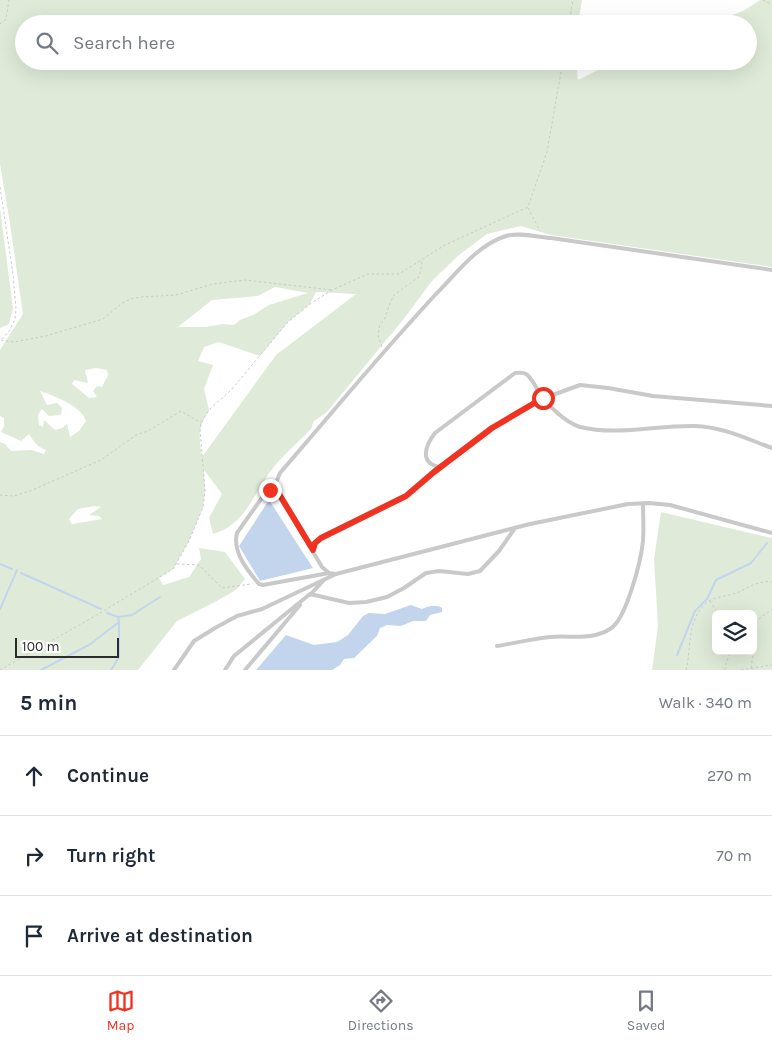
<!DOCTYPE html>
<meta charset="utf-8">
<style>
body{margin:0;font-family:Karla,sans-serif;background:#f2f2f3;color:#1f2937}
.controls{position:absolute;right:15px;bottom:15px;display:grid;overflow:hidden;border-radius:8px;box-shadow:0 5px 20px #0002}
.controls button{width:45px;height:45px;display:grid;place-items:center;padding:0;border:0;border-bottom:1px solid #e0e1e3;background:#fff;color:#1f2937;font:25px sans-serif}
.scale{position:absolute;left:15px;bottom:12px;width:104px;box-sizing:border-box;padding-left:5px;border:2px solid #2c2c2c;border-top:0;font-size:14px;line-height:18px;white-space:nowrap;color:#2c2c2c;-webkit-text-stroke:4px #fff;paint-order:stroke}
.stop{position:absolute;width:15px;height:15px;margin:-11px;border:4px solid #f03321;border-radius:50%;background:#fff}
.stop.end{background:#f03321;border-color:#fff;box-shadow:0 1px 5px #0008}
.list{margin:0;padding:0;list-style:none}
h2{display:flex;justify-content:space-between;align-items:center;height:65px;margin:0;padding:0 20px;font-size:21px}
h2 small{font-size:16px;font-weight:400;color:#747a83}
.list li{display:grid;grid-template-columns:32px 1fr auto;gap:15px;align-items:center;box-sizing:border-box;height:80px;padding:0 20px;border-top:1px solid #e0e1e3}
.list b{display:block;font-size:19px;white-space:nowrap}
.list em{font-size:16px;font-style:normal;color:#747a83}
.icon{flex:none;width:28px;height:28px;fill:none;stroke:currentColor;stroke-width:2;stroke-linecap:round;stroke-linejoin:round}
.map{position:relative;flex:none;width:772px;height:670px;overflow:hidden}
.search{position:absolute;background:#fff;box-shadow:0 5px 20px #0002;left:15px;right:15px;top:15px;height:55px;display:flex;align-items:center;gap:12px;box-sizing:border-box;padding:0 18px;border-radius:28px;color:#747a83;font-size:19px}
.sheet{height:305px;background:#fff}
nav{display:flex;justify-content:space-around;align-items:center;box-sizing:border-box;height:70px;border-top:1px solid #e0e1e3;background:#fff;font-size:14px;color:#747a83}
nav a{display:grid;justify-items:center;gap:2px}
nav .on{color:#f03321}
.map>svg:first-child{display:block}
</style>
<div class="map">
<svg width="772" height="670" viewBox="0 0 772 670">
<rect width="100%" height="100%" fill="#fff"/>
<path fill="#dfebd8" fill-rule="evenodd" d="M 0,0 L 582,0 L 578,24 L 24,24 L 24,61 L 576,61 L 578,80 L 616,61 L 748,61 L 748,24 L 707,24 L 743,11 L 760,0 L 772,0 L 772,267 L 551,235 L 521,226 L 487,234 L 459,255 L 432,281 L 403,320 L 326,413 L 314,421 L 311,429 C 299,442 284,454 273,468 C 254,492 246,525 213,534 L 209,518 L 222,494 L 204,470 L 205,491 L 203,507 L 189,541 L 173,569 L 159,578 L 163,585 L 189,577 L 201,559 L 199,548 L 225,552 L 245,579 L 236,590 L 215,602 L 177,621 L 138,670 L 0,670 L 0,442 L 5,444 L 11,451 L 31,450 L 44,454 L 46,450 C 37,447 34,442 29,434 L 21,441 L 1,432 L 4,426 L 4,418 L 0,416 L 0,350 L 23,314 L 10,224 L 0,164 ZM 275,287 L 308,293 L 269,305 L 253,315 L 240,320 L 234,325 L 223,324 L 205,327 L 178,327 L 212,300 L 258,296 ZM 316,292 L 356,294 L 276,355 L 202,457 C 199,436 197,429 209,410 L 204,389 L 213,365 L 198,361 L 204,347 L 219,342 L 260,356 L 287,323 L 310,304 ZM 96,368 L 107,370 L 108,375 L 102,387 L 97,386 L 93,391 L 97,397 L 89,398 L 72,384 L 74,380 L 88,383 L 85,370 ZM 40,391 C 54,396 82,406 86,421 L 79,431 L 70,437 L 67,424 L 62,428 L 55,430 L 44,420 L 43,427 L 39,425 L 38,415 L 42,409 L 49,416 L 61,415 L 62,408 L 57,403 L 47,405 ZM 94,506 L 101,507 L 89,515 L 99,516 L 102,519 L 72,524 L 69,519 L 78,509 Z
M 0,208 L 13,309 L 9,324 L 0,328 Z
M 661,512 L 772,538 L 772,670 L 652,670 L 658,626 L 654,559 ZM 716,614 L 753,614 L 753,651 L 716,651 Z"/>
<path fill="#c2d5ed" d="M 269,500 L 313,568 L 260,581 L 239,546 Z
M 411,605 L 422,609 C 428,606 436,604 442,608 L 442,612 L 430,615 L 426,621 L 413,621 L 401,626 L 387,625 L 380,628 L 377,636 L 354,658 L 344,659 L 340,665 L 332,670 L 256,670 L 286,635 L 314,645 L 337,642 L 348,635 L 363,616 L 369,613 L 385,614 Z"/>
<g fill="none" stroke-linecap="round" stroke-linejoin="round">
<path stroke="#c2d5ed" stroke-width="2" d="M 0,564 L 12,569
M 21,573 L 101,609
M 0,609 L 17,570
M 107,613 L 118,617
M 677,655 L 695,611 L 707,599 L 716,580 L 751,563 L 767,543
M 41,670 L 89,645 L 119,622 L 118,617 L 132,615 L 160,597
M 111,670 L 119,657 L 119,622"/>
<path stroke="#c9c9c9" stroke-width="1" stroke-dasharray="2.5 2.5" stroke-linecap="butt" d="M 763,0 L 772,5
M 0,24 L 6,19 L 9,0
M 569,24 L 573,0
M 0,187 L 13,274 L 16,309 L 15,319 L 10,330 L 1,340
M 528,208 L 540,231
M 1,340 L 14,342 L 46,336 L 103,319 L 121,304 L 130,299 L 141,297 L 176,295 L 213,284 L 245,280 L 332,290
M 382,347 L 378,335 L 380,325 L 385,318 L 390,303 L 394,295 L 419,277 L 422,264 L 421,261
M 0,495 L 14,496 L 30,491 L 101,460 L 136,435 L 148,431 L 181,411 L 201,423
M 177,564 L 199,565 L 222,588 L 251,584
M 710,601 L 718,614
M 755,622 L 772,609
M 751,668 L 755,643 L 754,623
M 0,670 L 90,619 L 173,569 L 189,541 L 203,507 L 205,491 L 200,429 L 201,423 L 209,410 L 232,389 L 287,323 L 310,304 L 332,290 L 368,274 L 399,274 L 445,245 L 528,207 L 547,152 L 563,61
M 686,670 C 692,647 686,617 709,601 C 717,596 730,596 739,592 C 749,587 760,580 772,582
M 725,670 L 725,666 L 731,651
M 741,670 L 772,665"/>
<path stroke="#c9c9c9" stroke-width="4" d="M 772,270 L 551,238 C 537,237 519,232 506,236 C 477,245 456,274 436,294 C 382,352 332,413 280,473 L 276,483 L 276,489 L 322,567 L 329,573 L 336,574 L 530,524 L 628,504 L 649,503 L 670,505 L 772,533
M 440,467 C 419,463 425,446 435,433 L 515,373 C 519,373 523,372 526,374 C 532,378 536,388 540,393 C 548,406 565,422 580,427 C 618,436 657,425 695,426 C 723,427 747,439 772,448
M 276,489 L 266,492 L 237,533 C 232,552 248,571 259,584 L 263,585 L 329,573
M 313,551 L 315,543 L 321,538 L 406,496 L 433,472 L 492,428 L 539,400 L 580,385 L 608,388 L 653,396 L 772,406
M 310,595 L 324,580
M 497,646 C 515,643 532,639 550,637 C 571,635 591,641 610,629 C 626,620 641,561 643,541 C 644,529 643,516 643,503
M 174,670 L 194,641 L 215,628 L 237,616 L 262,609 L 336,574
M 225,670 L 234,656 L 310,594 L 349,603 L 366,602 L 387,597 L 404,588 L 426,573 L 439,571 L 468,574 L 480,571 L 499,551 L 515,528
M 245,670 L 300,605"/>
</g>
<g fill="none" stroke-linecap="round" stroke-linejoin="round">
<path stroke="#f03321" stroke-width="6" d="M 270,490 L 276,489 L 313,550 L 315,543 L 321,538 L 406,496 L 434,472 L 492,428 L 543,398"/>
</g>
</svg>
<div class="controls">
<button><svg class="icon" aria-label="layers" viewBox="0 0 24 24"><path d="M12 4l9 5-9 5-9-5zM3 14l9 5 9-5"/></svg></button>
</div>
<div class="scale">100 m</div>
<div class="stop" style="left:543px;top:398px"></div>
<div class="stop end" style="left:270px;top:490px"></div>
<div class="search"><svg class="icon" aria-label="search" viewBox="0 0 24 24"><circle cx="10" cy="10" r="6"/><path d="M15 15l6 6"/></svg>Search here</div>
</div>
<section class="sheet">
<h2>5 min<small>Walk · 340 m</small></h2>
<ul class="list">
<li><svg class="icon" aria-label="ahead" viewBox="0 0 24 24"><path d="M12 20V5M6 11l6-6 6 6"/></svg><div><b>Continue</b></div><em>270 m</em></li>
<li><svg class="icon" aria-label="right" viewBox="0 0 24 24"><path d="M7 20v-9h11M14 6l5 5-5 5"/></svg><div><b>Turn right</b></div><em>70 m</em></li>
<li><svg class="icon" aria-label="arrive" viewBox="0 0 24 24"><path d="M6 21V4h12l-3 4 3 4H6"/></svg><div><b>Arrive at destination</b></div></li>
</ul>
</section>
<nav>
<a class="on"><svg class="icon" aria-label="map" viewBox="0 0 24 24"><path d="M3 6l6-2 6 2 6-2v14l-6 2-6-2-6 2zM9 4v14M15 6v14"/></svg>Map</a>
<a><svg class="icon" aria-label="directions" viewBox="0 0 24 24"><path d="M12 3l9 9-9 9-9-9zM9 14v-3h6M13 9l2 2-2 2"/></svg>Directions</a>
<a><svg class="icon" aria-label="saved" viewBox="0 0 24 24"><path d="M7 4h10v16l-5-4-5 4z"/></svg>Saved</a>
</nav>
